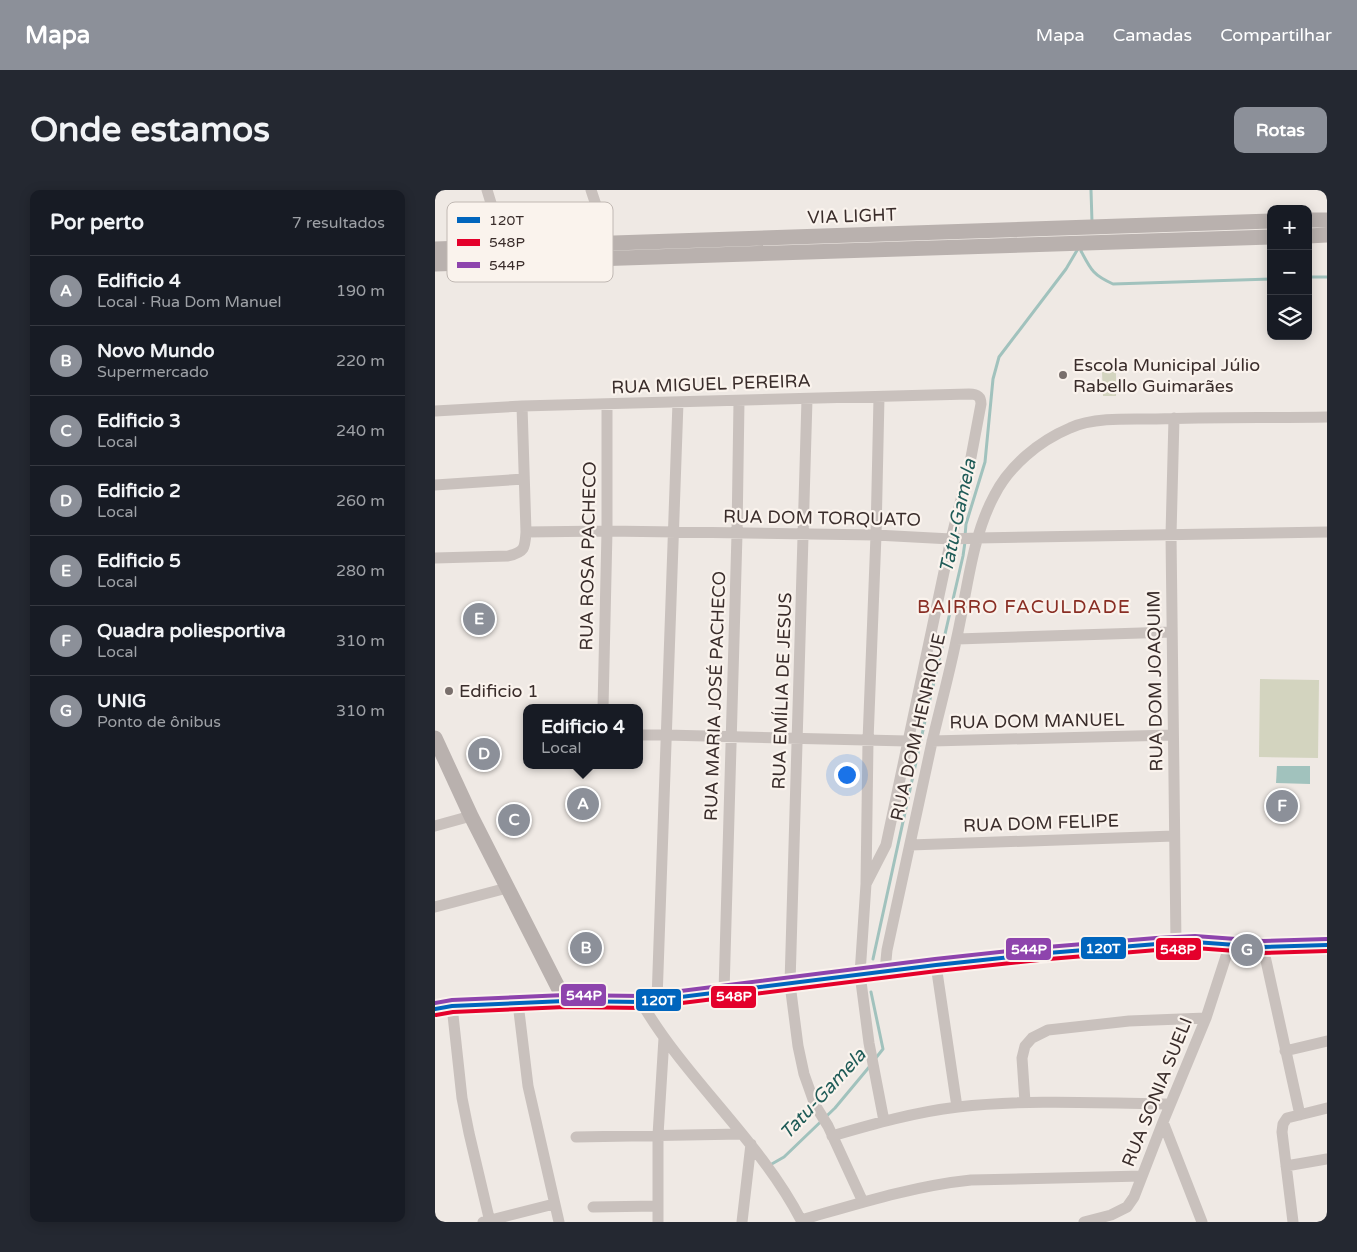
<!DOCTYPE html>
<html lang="pt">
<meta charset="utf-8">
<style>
body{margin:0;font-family:"Varela Round",sans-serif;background:#242831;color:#f1f3f6}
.controls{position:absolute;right:15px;top:15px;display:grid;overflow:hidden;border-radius:10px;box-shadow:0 2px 12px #0003}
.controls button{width:45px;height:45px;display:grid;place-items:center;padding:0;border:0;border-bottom:1px solid #363941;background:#171b24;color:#f1f3f6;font:25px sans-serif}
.you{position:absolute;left:411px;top:584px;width:18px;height:18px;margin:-12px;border:4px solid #fff;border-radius:50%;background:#1a73e8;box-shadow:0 0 0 8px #1a73e833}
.badge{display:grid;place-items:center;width:32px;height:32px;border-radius:50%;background:#8c9099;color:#fff;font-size:16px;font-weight:700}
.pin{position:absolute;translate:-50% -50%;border:2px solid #fff;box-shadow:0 1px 5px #0006}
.popup{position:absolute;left:88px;top:514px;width:120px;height:65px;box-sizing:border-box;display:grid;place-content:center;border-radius:10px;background:#171b24;filter:drop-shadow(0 1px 4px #0005);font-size:16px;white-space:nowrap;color:#9ea1a6}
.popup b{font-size:19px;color:#f1f3f6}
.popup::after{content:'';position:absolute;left:50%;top:100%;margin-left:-10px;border:10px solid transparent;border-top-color:#171b24}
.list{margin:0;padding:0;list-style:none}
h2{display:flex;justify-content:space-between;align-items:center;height:65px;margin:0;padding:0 20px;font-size:21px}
h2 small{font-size:16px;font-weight:400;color:#9ea1a6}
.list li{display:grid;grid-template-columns:32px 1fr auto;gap:15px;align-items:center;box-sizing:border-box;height:70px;padding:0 20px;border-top:1px solid #363941}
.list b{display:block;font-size:19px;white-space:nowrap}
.list p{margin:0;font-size:16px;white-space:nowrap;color:#9ea1a6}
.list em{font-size:16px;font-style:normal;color:#9ea1a6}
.icon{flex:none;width:28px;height:28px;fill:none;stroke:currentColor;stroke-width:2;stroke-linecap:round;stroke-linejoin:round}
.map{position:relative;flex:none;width:892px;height:1032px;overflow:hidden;border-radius:10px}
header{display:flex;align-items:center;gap:30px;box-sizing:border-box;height:70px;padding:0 25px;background:#8c9099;color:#fff}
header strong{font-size:24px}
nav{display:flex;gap:28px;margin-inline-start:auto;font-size:18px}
.intro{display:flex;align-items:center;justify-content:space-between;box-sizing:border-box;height:120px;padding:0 30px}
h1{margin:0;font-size:35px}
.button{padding:12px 22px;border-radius:10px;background:#8c9099;color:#fff;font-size:18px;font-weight:700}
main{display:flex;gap:30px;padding:0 30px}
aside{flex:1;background:#171b24;border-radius:10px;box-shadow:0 2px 12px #0003}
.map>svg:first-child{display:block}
</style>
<header>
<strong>Mapa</strong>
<nav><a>Mapa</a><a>Camadas</a><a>Compartilhar</a></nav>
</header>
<div class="intro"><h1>Onde estamos</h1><a class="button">Rotas</a></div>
<main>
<aside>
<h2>Por perto<small>7 resultados</small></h2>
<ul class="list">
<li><span class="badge">A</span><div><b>Edificio 4</b><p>Local · Rua Dom Manuel</p></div><em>190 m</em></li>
<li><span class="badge">B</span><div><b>Novo Mundo</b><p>Supermercado</p></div><em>220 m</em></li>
<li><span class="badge">C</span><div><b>Edificio 3</b><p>Local</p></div><em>240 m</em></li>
<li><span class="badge">D</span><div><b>Edificio 2</b><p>Local</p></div><em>260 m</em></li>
<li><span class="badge">E</span><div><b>Edificio 5</b><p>Local</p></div><em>280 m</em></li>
<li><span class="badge">F</span><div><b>Quadra poliesportiva</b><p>Local</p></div><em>310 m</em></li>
<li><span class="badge">G</span><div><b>UNIG</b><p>Ponto de ônibus</p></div><em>310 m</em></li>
</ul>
</aside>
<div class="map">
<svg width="892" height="1032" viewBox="0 0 892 1032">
<rect width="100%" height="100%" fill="#efe9e4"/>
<path fill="#d3d4bf" d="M 667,182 L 681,182 L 681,206 L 668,206 Z
M 825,489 L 884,490 L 883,568 L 824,567 Z"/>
<path fill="#a1c2bd" d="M 842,576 L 875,576 L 875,594 L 841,593 Z"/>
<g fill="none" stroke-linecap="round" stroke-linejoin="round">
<path stroke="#a1c2bd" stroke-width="3" d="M 656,0 L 657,32
M 647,58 L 646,61 C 656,80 658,85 678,94 L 836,89
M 873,87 L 892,87
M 530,346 L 531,334 L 550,272 L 558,189 L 564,167 L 631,79 L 644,57
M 438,769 L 490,531 L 528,366 L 530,352
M 436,802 L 448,859 L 440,869
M 335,975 L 349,967 L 400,918 L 435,876"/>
<path stroke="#c9c1bd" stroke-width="11" d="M 52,0 L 63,36
M 156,0 L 167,33
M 444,207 L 441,345 L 433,551 L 431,694 L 425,784 L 434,853 L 449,931
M 372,209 L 355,794 L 363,856 L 369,884 L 380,915 L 393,936 L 428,1012
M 0,221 L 87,216 L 534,204 C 542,204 546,206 546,214 L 534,278 L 516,349 L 451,655 L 431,694
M 739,228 L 736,345 L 741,753
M 0,295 L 89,289
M 91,342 L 172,341 L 441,345 L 516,349 L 542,348 L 892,342
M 0,368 L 73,366 C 90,362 90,358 91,342 L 87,216
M 522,449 L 737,442
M 168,518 L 172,341 L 172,214
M 204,545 L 231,545 L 472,551
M 497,551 L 738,545
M 0,636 L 36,626
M 475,655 L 739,646
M 0,717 L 72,698
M 828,757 L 865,925
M 501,775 L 522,917
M 450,781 L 452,760 C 467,691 482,621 497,552 C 505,518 514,485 521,451 C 532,404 536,349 559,306 C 574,276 604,251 635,238 C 658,227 696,229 721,229 C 778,227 835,228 892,227
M 289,802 L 302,344 L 304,211
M 222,810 L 243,212
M 206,812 C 252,891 325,950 367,1032
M 83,813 L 93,896 L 124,1032
M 17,816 L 27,908 L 34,943 L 55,1032
M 850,861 L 892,851
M 590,912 L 587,868 L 590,856 L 597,848 L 613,840 L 694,831 L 771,828
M 728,932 L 767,1032
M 397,946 C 438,934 480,922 523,917 C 593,909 665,913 735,914
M 141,947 L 307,944
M 851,976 L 892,969
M 158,1017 L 223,1016
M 366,1030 C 422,1014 478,996 536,990 L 707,986
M 48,1032 L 119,1014
M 223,1032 L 223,945 L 229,848
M 307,1032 L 316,954
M 649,1032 L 676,1025 L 692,1017 L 699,1007 L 728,932 L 771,828 L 795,754
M 858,1032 L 847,942 L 848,934 L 852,928 L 892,918"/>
<path stroke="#b9b1ae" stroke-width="15" d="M 873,30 L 892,30
M 873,46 L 892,45
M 0,59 L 836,31
M 0,74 L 836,47
M 0,548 L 36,626 L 130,811"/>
<path stroke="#b8afac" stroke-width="16" d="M 0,819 L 17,816 L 130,811 L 206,812 L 501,775 L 613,763 L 722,754 L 760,752 L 828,757 L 858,757 L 892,755"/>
<defs>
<path id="bus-1" d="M 0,819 L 17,816 L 130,811 L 206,812 L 501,775 L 613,763 L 722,754 L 760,752 L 828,757 L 892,755"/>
<path id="bus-2" d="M 1,825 L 18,822 L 130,817 L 207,818 L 502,781 L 614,769 L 722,760 L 760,758 L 828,763 L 892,761"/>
<path id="bus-3" d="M 0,813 L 17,810 L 130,805 L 206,806 L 500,769 L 612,757 L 721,748 L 760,746 L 828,751 L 892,749"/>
</defs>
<use href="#bus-1" stroke="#faf3ed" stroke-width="8"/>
<use href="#bus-2" stroke="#faf3ed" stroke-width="8"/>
<use href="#bus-3" stroke="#faf3ed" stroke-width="8"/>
<use href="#bus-1" stroke="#0065bd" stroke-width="4"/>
<use href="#bus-2" stroke="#e4002b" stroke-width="4"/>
<use href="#bus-3" stroke="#8e44ad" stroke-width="4"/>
</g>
<g fill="#796f6c" stroke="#faf3ed" stroke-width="2">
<circle cx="628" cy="185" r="5"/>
<circle cx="14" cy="501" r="5"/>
</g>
<g text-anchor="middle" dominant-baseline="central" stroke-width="4.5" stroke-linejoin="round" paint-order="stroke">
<g font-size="18" fill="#3a2d2b" stroke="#faf3ed">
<text transform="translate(417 26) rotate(-2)">VIA LIGHT</text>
<text transform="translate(276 194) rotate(-2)">RUA MIGUEL PEREIRA</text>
<text transform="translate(387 328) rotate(1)">RUA DOM TORQUATO</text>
<text transform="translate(153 366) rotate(-89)">RUA ROSA PACHECO</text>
<text transform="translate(720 491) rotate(-91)">RUA DOM JOAQUIM</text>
<text transform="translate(347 501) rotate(-88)">RUA EMÍLIA DE JESUS</text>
<text transform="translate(280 506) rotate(-88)">RUA MARIA JOSÉ PACHECO</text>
<text transform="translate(602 531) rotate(-1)">RUA DOM MANUEL</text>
<text transform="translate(483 537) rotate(-77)">RUA DOM HENRIQUE</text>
<text transform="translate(606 633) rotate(-2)">RUA DOM FELIPE</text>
<text transform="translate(722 902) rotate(-68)">RUA SONIA SUELI</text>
</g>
<g font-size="18" fill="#3a2d2b" stroke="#faf3ed" text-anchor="start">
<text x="638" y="175">Escola Municipal Júlio<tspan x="638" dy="21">Rabello Guimarães</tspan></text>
<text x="24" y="501">Edificio 1</text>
</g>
<g font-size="19" font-style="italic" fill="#205c58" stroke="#faf3ed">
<text transform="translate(523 326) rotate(-78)">Tatu-Gamela</text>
<text transform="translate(388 904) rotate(-47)">Tatu-Gamela</text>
</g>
<g font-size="19" letter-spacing="1" fill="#892e24" stroke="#faf3ed">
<text x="589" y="417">BAIRRO FACULDADE</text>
</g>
</g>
<rect x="12" y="12" width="166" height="80" rx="8" fill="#faf3ed" stroke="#c0b8b3" stroke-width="1"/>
<rect x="22" y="27" width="23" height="6" fill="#0065bd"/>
<rect x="22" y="49" width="23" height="7" fill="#e4002b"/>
<rect x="22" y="72" width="23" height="6" fill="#8e44ad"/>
<g font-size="14" fill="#3a2d2b">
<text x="54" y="35">120T</text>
<text x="54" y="57">548P</text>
<text x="54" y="80">544P</text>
</g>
<g stroke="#faf3ed" stroke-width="2">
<rect x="645" y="746" width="47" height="24" rx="5" fill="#0065bd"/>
<rect x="720" y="747" width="47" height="24" rx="5" fill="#e4002b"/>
<rect x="570" y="747" width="47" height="24" rx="5" fill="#8e44ad"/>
<rect x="125" y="793" width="47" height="24" rx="5" fill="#8e44ad"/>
<rect x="275" y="795" width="47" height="24" rx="5" fill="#e4002b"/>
<rect x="200" y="798" width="47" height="24" rx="5" fill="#0065bd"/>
</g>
<g font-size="14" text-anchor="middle" font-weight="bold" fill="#fff">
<text x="668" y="763">120T</text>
<text x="743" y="764">548P</text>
<text x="594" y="764">544P</text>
<text x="149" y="810">544P</text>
<text x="299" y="811">548P</text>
<text x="223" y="815">120T</text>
</g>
</svg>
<div class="controls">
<button>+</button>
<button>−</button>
<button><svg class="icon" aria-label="layers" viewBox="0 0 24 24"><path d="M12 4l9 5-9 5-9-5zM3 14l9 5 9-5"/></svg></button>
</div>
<div class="you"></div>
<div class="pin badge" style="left:148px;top:614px">A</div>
<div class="popup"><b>Edificio 4</b>Local</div>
<div class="pin badge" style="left:151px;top:758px">B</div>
<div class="pin badge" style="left:79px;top:630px">C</div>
<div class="pin badge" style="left:49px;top:564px">D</div>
<div class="pin badge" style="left:44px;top:429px">E</div>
<div class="pin badge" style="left:847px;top:616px">F</div>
<div class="pin badge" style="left:812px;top:760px">G</div>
</div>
</main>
